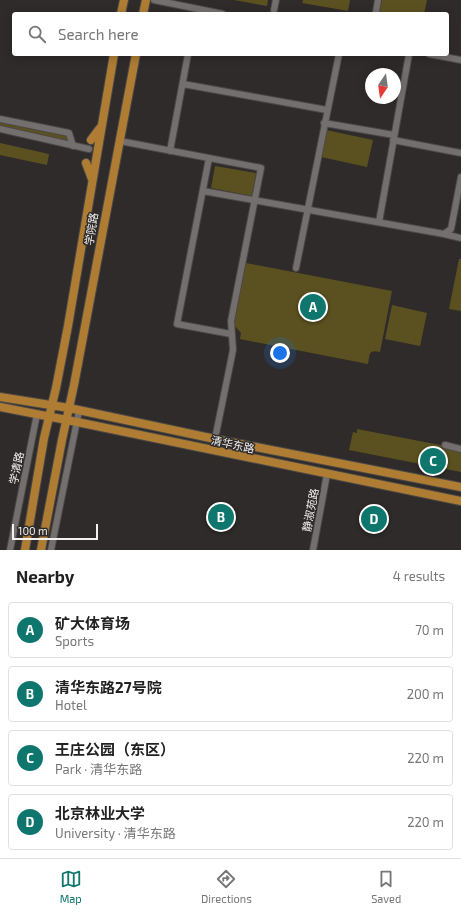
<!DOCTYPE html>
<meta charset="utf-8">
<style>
body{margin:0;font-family:"Exo 2","Noto Sans SC",sans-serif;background:#f6f6f6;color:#222}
.compass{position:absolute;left:365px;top:68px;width:36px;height:36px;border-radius:50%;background:#fff;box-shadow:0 2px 10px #0003;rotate:193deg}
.scale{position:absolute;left:12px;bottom:10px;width:86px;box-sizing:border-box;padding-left:4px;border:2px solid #f3f1f0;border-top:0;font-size:11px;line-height:14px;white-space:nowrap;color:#f3f1f0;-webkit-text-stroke:3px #2e2b2a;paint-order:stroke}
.you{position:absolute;left:280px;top:353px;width:14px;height:14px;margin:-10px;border:3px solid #fff;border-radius:50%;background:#1a73e8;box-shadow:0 0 0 6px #1a73e833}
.badge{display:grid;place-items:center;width:26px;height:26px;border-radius:50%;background:#0f766e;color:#fff;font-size:13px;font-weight:700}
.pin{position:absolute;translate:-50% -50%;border:2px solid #fff;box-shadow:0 1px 4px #0006}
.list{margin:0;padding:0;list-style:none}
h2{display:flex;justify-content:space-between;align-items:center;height:52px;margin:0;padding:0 16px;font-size:17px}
h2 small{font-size:13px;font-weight:400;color:#767676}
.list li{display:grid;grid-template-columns:26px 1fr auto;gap:12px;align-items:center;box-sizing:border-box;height:56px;margin:0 8px 8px;padding:0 8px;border:1px solid #e0e0e0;border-radius:4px}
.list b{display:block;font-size:15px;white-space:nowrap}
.list p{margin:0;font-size:13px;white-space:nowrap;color:#767676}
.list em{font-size:13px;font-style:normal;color:#767676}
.icon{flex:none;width:22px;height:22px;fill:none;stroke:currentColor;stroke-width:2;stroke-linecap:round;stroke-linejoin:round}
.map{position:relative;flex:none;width:461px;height:550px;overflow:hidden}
.search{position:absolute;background:#fff;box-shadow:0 2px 10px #0003;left:12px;right:12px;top:12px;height:44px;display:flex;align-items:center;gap:10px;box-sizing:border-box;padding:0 14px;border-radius:4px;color:#767676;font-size:15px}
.sheet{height:308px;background:#fff}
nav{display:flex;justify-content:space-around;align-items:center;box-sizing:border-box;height:56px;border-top:1px solid #e0e0e0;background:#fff;font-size:11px;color:#767676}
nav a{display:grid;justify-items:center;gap:2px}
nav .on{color:#0f766e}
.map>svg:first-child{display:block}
</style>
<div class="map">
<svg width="461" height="550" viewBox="0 0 461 550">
<rect width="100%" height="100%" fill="#2e2b2a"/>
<path fill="#5b5120" d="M 234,0 L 268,0 L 267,6 Z
M 303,0 L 350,0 L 348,11 L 302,3 Z
M 382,0 L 427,0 L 424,14 L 379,14 Z
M 0,120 L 70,136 L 69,143 L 0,128 Z
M 326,130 L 373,140 L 367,167 L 321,157 Z
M 0,143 L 49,154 L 47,165 L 0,155 Z
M 215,166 L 256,173 L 252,196 L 211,188 Z
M 459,259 L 461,259 L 461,311 L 449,309 Z
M 246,263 L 392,291 L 380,352 C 368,349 370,354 368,364 L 240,339 L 241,333 L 233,324 Z
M 392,305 L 427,313 L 420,346 L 385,339 Z
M 357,429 L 461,449 L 461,472 L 349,450 L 353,432 L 357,433 Z"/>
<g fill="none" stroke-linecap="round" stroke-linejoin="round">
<defs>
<path id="minor" d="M 154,0 L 223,14
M 274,10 L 276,0
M 376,12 L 378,0
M 429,54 L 461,60
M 183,84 L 327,110
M 0,119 L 69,133 L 73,146
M 324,123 L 394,135
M 0,129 L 89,149
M 393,140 L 461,153
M 125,142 L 261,168 L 231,321 L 233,350 L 215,439
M 170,151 L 188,54
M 209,158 L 177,324 L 231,334
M 203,191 L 444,234 L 451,229 L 461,177
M 379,222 L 409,54
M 444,234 L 461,238
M 296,268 L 339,54
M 445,445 L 461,449
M 10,550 L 37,414
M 51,550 L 79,411
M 313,550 L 327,474"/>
<path id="major" d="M 121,14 L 124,0
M 143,14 L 146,0
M 91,140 L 100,128
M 86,163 L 92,179
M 0,397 L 69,408 L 215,439 L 461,487
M 0,407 L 77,422 L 461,501
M 25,550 L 44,438 L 56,388 L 68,326 L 114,54
M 41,550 L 62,440 L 74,385 L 136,54"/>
</defs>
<use href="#minor" stroke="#4b4847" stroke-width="8"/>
<use href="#major" stroke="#4b4847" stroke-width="10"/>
<use href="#minor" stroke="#736f6e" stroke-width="6"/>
<use href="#major" stroke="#ae7d33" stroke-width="8"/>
</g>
<g text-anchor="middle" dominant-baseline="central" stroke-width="3" stroke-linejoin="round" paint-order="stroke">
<g font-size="11" fill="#f3f1f0" stroke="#2e2b2a">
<text transform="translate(91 229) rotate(-81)">学院路</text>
<text transform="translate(233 444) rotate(12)">清华东路</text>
<text transform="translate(16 468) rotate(-78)">学清路</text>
<text transform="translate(310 510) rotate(-79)">静淑苑路</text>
</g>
</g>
</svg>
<svg class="compass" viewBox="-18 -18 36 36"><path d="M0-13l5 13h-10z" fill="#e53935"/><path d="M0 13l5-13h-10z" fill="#767676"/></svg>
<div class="scale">100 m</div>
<div class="you"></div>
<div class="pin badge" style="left:313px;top:307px">A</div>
<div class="pin badge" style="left:221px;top:517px">B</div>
<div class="pin badge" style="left:433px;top:461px">C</div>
<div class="pin badge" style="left:374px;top:519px">D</div>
<div class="search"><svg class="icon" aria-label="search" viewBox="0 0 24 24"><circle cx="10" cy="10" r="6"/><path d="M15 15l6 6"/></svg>Search here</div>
</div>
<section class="sheet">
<h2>Nearby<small>4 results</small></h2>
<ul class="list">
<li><span class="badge">A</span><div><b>矿大体育场</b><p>Sports</p></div><em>70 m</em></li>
<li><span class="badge">B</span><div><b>清华东路27号院</b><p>Hotel</p></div><em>200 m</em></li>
<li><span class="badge">C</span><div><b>王庄公园（东区）</b><p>Park · 清华东路</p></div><em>220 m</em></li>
<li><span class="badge">D</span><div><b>北京林业大学</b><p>University · 清华东路</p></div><em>220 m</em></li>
</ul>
</section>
<nav>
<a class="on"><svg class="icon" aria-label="map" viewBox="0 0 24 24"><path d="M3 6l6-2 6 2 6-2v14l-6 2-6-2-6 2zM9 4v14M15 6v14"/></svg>Map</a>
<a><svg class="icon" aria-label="directions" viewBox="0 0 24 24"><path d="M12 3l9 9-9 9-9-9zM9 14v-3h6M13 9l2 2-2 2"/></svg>Directions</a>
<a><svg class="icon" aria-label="saved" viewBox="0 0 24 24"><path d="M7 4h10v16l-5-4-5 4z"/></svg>Saved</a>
</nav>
